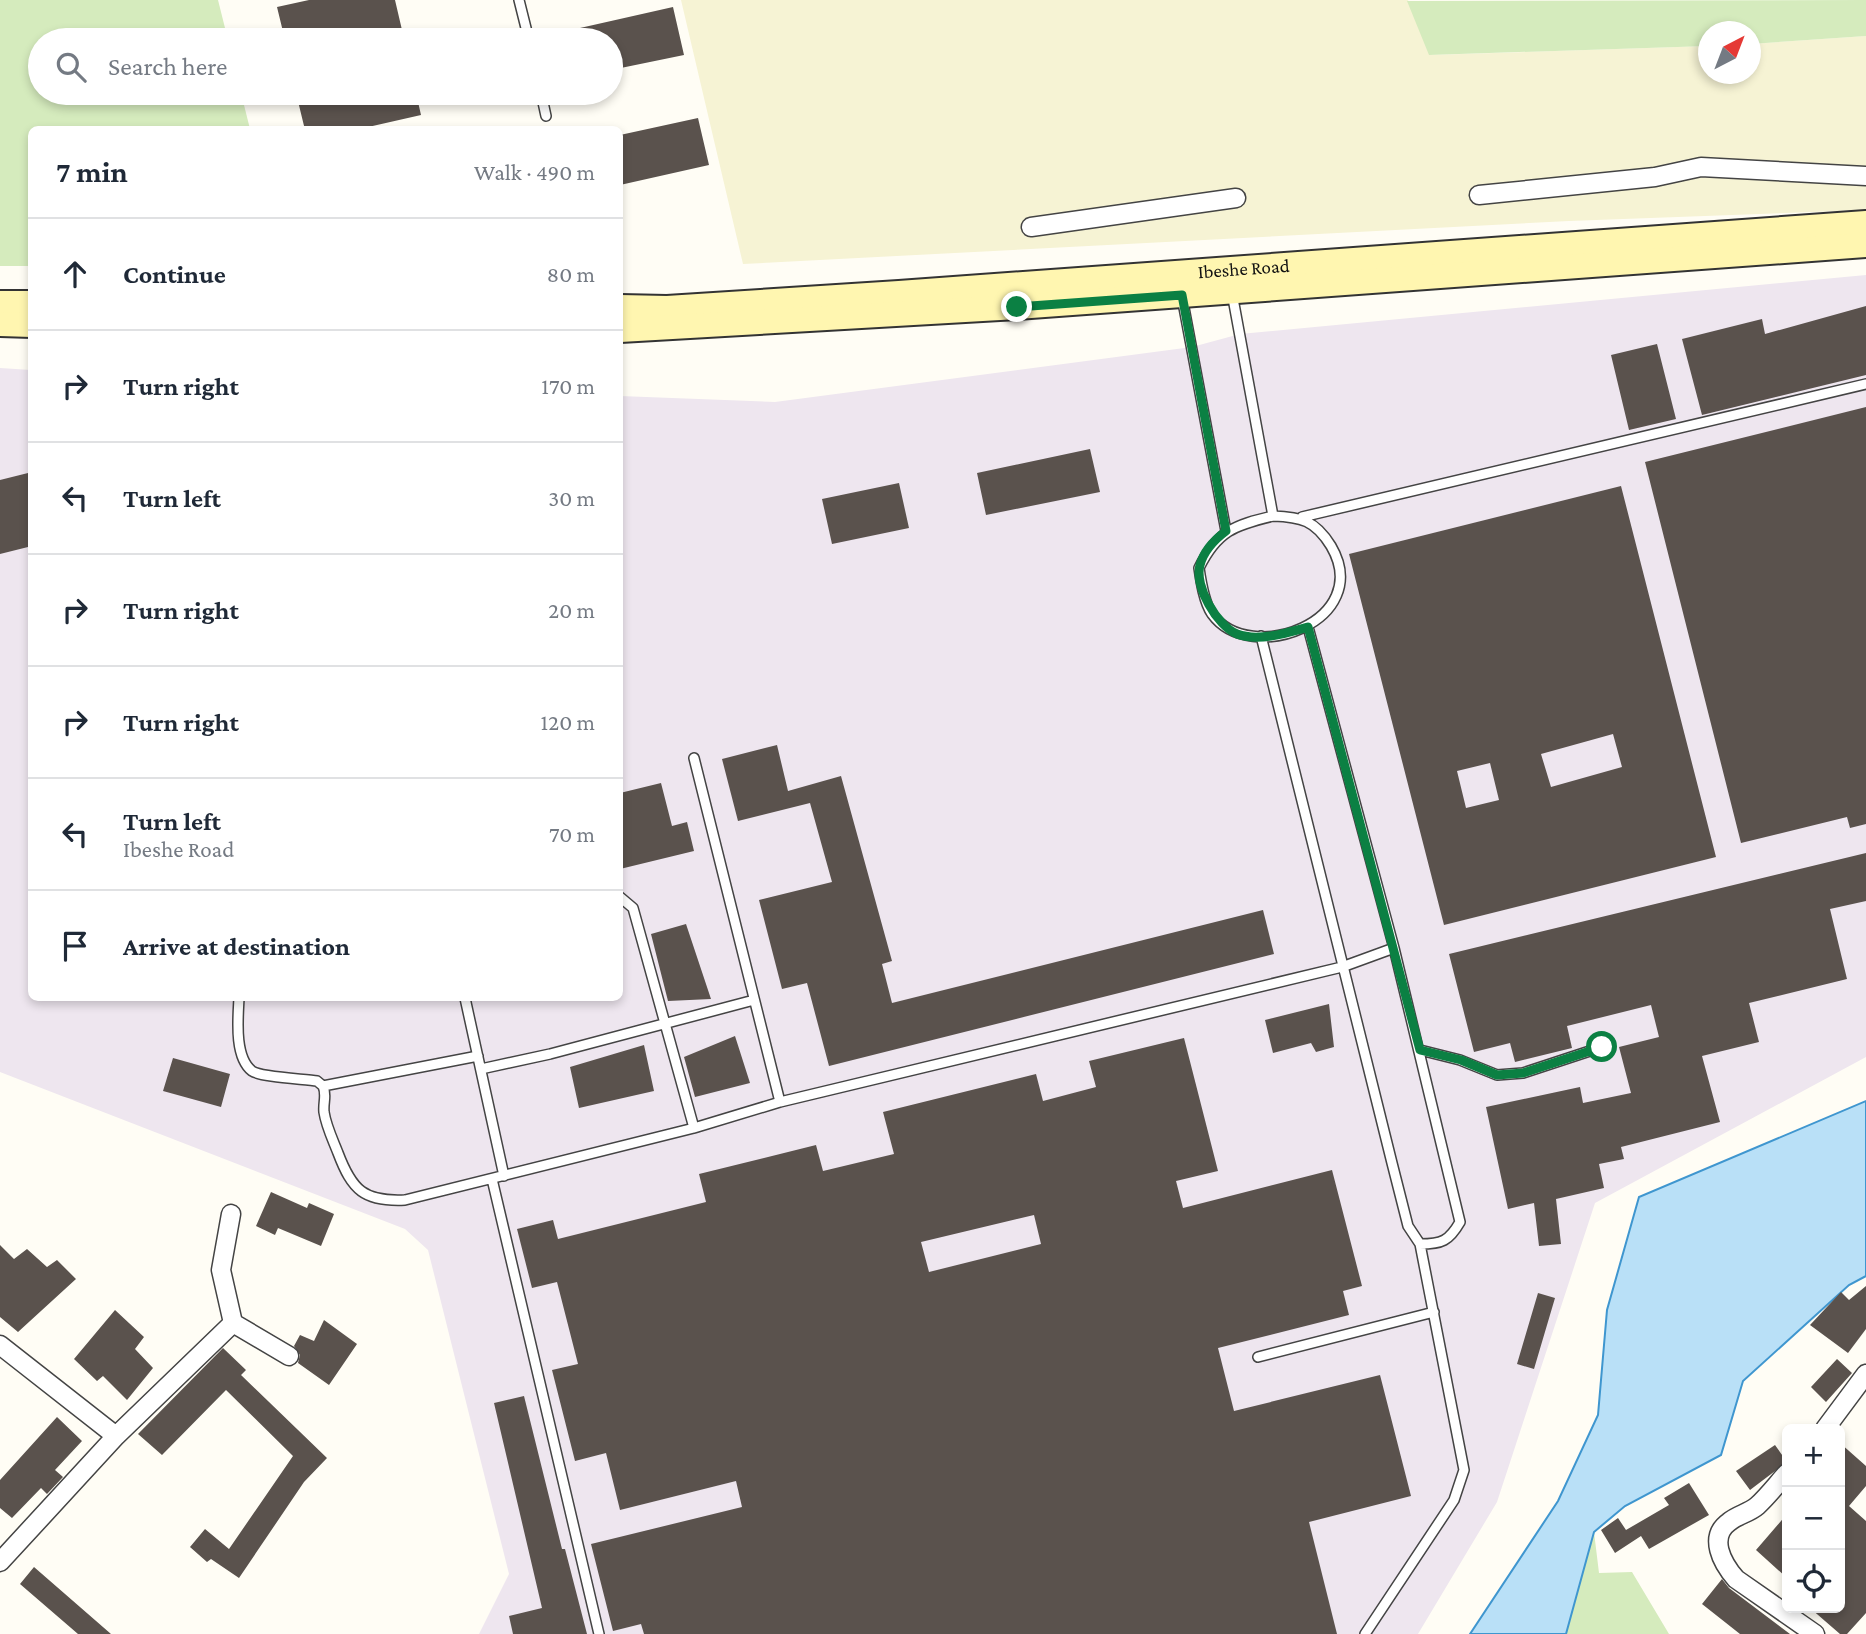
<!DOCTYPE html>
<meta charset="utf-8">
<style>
body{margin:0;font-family:"Crimson Pro",serif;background:#f2f2f3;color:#1f2937}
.controls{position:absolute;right:21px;bottom:21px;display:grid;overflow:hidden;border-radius:10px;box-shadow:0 4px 10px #0003}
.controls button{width:63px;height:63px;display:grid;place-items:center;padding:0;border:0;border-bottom:2px solid #e0e1e3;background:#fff;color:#1f2937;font:35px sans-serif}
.compass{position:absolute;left:1698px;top:21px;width:63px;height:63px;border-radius:50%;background:#fff;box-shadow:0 4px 10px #0003;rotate:42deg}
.stop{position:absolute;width:21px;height:21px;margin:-16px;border:5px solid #0b8043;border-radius:50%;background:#fff}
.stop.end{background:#0b8043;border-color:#fff;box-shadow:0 2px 7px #0008}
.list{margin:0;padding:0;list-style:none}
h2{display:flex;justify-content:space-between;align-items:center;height:91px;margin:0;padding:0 28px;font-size:30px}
h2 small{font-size:23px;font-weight:400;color:#747a83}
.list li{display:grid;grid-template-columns:46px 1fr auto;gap:21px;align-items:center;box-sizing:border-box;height:112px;padding:0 28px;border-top:2px solid #e0e1e3}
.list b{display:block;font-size:26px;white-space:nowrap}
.list p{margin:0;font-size:23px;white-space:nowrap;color:#747a83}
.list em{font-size:23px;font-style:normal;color:#747a83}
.icon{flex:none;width:38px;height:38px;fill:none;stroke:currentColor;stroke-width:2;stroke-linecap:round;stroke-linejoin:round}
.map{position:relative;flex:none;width:1866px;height:1634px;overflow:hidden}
.search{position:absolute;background:#fff;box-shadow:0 4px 10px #0003;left:28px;top:28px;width:595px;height:77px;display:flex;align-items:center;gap:18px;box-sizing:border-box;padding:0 24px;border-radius:38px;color:#747a83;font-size:26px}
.panel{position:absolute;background:#fff;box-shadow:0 4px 10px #0003;left:28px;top:126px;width:595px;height:875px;border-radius:10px}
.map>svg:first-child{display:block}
</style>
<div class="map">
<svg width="1866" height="1634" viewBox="0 0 1866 1634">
<rect width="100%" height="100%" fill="#fffdf5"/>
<path fill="#eee6ef" d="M 1866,275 L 1866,1057 L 1595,1203 L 1497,1502 L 1418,1634 L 479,1634 L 509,1574 L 428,1250 L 405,1229 L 0,1072 L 0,368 L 31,370 L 32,998 L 620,998 L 620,396 L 775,402 L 1192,347 L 1240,334 Z"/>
<path fill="#f6f3d4" d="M 681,0 L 1408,0 L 1430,55 L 1708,46 L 1708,74 L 1750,74 L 1751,44 L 1866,36 L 1866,210 L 1569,221 L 743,264 Z"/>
<path fill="#d5ebbd" d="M 0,0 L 218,0 L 228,40 L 40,40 L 40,93 L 241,93 L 250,129 L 32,130 L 31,266 L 0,266 Z
M 1866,0 L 1866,36 L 1751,44 L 1750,32 L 1708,32 L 1708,46 L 1429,55 L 1407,1 Z
M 1594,1532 L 1599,1573 L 1632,1572 L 1669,1634 L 1566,1634 Z"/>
<path fill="#b9e0f7" stroke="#3f96cf" stroke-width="2" d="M 1866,1101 L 1866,1276 L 1849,1285 L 1743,1381 L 1721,1455 L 1625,1506 L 1594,1532 L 1566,1634 L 1470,1634 L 1558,1501 L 1598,1415 L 1607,1310 L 1639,1197 Z"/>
<path fill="#5a524d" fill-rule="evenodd" d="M 309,0 L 395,0 L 402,30 L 354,40 L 285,40 L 277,7 Z
M 673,7 L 684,55 L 611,70 L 611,40 L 550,40 L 549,35 Z
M 296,93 L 416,93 L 421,115 L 355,130 L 305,130 Z
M 698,118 L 709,165 L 620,185 L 620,135 Z
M 1866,306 L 1866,375 L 1702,415 L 1682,339 L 1762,319 L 1765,334 Z
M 1657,344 L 1676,419 L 1629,430 L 1611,355 Z
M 1866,407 L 1866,824 L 1850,828 L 1847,817 L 1741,843 L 1645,462 Z
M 1090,449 L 1100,492 L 986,515 L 977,473 Z
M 32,472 L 32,546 L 0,554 L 0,480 Z
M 899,483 L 909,528 L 832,544 L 822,499 Z
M 1621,486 L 1716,857 L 1444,925 L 1349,554 ZM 1613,734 L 1622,767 L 1551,787 L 1541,754 ZM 1490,763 L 1499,800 L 1466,808 L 1457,771 Z
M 777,745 L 788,791 L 841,776 L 892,961 L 882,964 L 892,1003 L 1263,910 L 1274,954 L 829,1066 L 807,983 L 782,989 L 759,900 L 832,882 L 810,803 L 738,821 L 722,759 Z
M 661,783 L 672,826 L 687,822 L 694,851 L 620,869 L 620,793 Z
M 1866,853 L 1866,901 L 1830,909 L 1847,979 L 1749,1003 L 1759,1042 L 1702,1056 L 1720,1122 L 1621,1147 L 1624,1159 L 1599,1164 L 1604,1188 L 1556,1199 L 1561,1244 L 1539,1246 L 1534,1203 L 1508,1209 L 1486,1107 L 1580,1087 L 1583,1103 L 1631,1093 L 1619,1047 L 1659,1037 L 1651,1005 L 1567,1026 L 1572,1048 L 1515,1062 L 1510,1043 L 1474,1052 L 1449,954 Z
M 686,924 L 711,999 L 668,1001 L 651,934 Z
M 1329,1004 L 1334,1047 L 1316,1052 L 1311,1043 L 1273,1053 L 1265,1020 Z
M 735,1036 L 750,1083 L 695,1097 L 684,1057 Z
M 1184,1038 L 1218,1171 L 1176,1181 L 1183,1208 L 1332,1170 L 1362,1286 L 1343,1291 L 1349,1315 L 1218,1348 L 1234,1411 L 1380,1375 L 1411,1496 L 1309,1522 L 1337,1634 L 644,1634 L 641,1624 L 613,1631 L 591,1544 L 742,1507 L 736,1481 L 620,1510 L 606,1453 L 575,1461 L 552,1370 L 578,1364 L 557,1282 L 532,1288 L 517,1229 L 553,1220 L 558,1239 L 706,1202 L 699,1174 L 816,1145 L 823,1171 L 894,1154 L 883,1112 L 1036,1074 L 1043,1101 L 1096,1087 L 1089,1061 ZM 1034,1215 L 1041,1244 L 929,1272 L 921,1242 Z
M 644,1045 L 654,1091 L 579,1108 L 570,1067 Z
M 173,1058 L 230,1074 L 221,1107 L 163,1091 Z
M 271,1192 L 307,1208 L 309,1203 L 334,1214 L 321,1246 L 278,1228 L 275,1235 L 256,1226 Z
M 0,1245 L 14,1259 L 27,1249 L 47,1267 L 57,1260 L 76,1279 L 18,1332 L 0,1317 Z
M 1866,1286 L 1866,1329 L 1848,1353 L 1810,1325 L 1841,1292 L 1849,1300 Z
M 1538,1293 L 1555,1298 L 1534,1369 L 1517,1364 Z
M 115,1310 L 144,1337 L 135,1349 L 153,1368 L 127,1400 L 103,1376 L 97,1381 L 74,1359 Z
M 324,1320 L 357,1344 L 329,1385 L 298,1363 L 300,1355 L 294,1346 L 300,1335 L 314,1341 Z
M 223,1348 L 246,1370 L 241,1375 L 327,1458 L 304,1482 L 239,1578 L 211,1559 L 207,1562 L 190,1547 L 205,1529 L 229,1549 L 293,1456 L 226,1390 L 162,1455 L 138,1434 Z
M 1837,1359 L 1852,1373 L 1826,1402 L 1811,1387 Z
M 524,1396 L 562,1549 L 565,1549 L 587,1634 L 513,1634 L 509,1616 L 542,1608 L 494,1403 Z
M 57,1417 L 82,1441 L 55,1470 L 63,1477 L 47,1494 L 41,1488 L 12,1518 L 0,1508 L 0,1480 Z
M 1840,1443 L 1866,1466 L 1866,1486 L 1849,1506 L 1866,1521 L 1866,1613 L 1847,1634 L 1840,1634 L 1810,1608 L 1840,1608 Z
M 1775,1445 L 1787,1462 L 1750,1490 L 1736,1471 Z
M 1689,1483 L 1709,1515 L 1649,1549 L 1641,1536 L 1615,1553 L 1601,1530 L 1618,1518 L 1626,1530 L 1669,1505 L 1664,1498 Z
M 1787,1514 L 1787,1578 L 1756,1550 Z
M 34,1567 L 111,1634 L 78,1634 L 20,1584 Z
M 1722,1579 L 1729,1588 L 1790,1634 L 1740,1634 L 1702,1604 Z"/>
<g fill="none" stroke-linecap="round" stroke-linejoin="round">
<defs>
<path id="lane" d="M 519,0 L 529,40
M 541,93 L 546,116
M 1232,293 L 1273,516
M 1182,297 L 1226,531
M 1273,516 C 1301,517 1315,520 1331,546 C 1375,621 1250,667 1212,614 C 1204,602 1201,582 1199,568 C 1217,531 1235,525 1273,516 Z
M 1302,517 L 1866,384
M 1308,627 L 1394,948 L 1460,1222 C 1449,1241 1442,1244 1420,1244
M 1261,636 L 1392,1163 L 1408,1226 L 1420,1244 L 1464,1470 L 1454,1500 L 1365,1634
M 694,758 L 780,1102
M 620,897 L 633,908 L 694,1128
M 239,998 C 238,1018 234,1057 252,1071 C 260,1077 305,1079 317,1081 L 323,1086 L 478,1056
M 465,998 L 504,1176
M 1420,1050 L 1460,1060 L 1497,1075 L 1523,1073 L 1602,1047
M 481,1069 L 550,1054 L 754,1000
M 323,1086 C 327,1095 323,1102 324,1112 C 326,1126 333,1140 338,1153 C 352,1190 364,1202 405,1200 L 694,1128 L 780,1102 L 1342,967 L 1394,948
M 492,1179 L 599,1634
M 1258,1357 L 1434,1312"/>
<path id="street" d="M 1479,195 L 1655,177 L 1701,167 L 1866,176
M 1031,227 L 1236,198
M 231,1214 L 221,1270 L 233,1323 L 289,1356
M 0,1345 L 116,1436
M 1825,1429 L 1866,1374
M 1787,1473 C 1777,1484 1768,1496 1757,1506 C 1749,1513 1737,1515 1729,1522 C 1708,1537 1722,1563 1736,1579 L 1815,1634
M 0,1562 L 116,1436 L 233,1323"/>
<g id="secondary">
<path d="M 0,303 L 32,303"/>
<path id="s1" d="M 620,307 L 667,308 L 899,293 L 1866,223"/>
<path d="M 0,324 L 32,325"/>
<path d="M 620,330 L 1017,307 L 1866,245"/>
</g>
</defs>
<use href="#lane" stroke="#444" stroke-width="12"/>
<use href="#street" stroke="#444" stroke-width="21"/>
<use href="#secondary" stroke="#333" stroke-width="28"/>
<use href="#lane" stroke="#fff" stroke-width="9"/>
<use href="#street" stroke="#fff" stroke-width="18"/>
<use href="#secondary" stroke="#fff6b0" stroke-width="24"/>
</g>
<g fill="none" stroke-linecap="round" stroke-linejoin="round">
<path stroke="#0b8043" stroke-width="9" d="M 1017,307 L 1182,295 L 1226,531 C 1214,540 1204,550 1200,565 C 1194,586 1217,626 1237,634 C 1258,642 1287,633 1308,627 L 1420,1050 L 1461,1060 L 1497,1075 L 1523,1073 L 1602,1047"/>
</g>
<g text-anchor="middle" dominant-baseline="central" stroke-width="7" stroke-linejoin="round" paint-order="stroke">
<g font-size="19" fill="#111" stroke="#fff">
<text stroke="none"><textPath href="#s1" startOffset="625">Ibeshe Road</textPath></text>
</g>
</g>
</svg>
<div class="controls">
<button>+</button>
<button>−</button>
<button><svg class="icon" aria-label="locate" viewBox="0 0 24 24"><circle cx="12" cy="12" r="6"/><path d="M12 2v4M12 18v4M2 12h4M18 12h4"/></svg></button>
</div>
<svg class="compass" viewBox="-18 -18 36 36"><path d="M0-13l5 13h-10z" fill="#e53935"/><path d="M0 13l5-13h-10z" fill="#747a83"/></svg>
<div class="stop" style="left:1602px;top:1047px"></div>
<div class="stop end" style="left:1017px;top:307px"></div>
<div class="search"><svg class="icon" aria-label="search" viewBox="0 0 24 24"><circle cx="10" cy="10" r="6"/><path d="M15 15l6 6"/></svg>Search here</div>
<section class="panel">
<h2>7 min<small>Walk · 490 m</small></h2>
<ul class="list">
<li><svg class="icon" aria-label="ahead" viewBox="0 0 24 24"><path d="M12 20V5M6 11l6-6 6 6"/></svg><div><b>Continue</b></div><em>80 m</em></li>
<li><svg class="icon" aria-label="right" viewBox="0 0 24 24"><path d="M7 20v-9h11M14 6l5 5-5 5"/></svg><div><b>Turn right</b></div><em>170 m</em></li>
<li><svg class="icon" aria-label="left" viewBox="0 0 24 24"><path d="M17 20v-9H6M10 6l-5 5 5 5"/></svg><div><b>Turn left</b></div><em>30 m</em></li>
<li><svg class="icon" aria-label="right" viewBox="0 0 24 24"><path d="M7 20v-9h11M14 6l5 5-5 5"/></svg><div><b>Turn right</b></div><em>20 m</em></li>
<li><svg class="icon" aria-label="right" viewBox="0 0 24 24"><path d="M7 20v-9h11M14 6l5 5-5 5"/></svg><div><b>Turn right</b></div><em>120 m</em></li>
<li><svg class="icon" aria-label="left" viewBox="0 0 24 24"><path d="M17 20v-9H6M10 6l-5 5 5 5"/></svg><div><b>Turn left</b><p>Ibeshe Road</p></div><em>70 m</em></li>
<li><svg class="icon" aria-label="arrive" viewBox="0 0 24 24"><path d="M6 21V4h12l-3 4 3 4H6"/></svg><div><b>Arrive at destination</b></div></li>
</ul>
</section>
</div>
